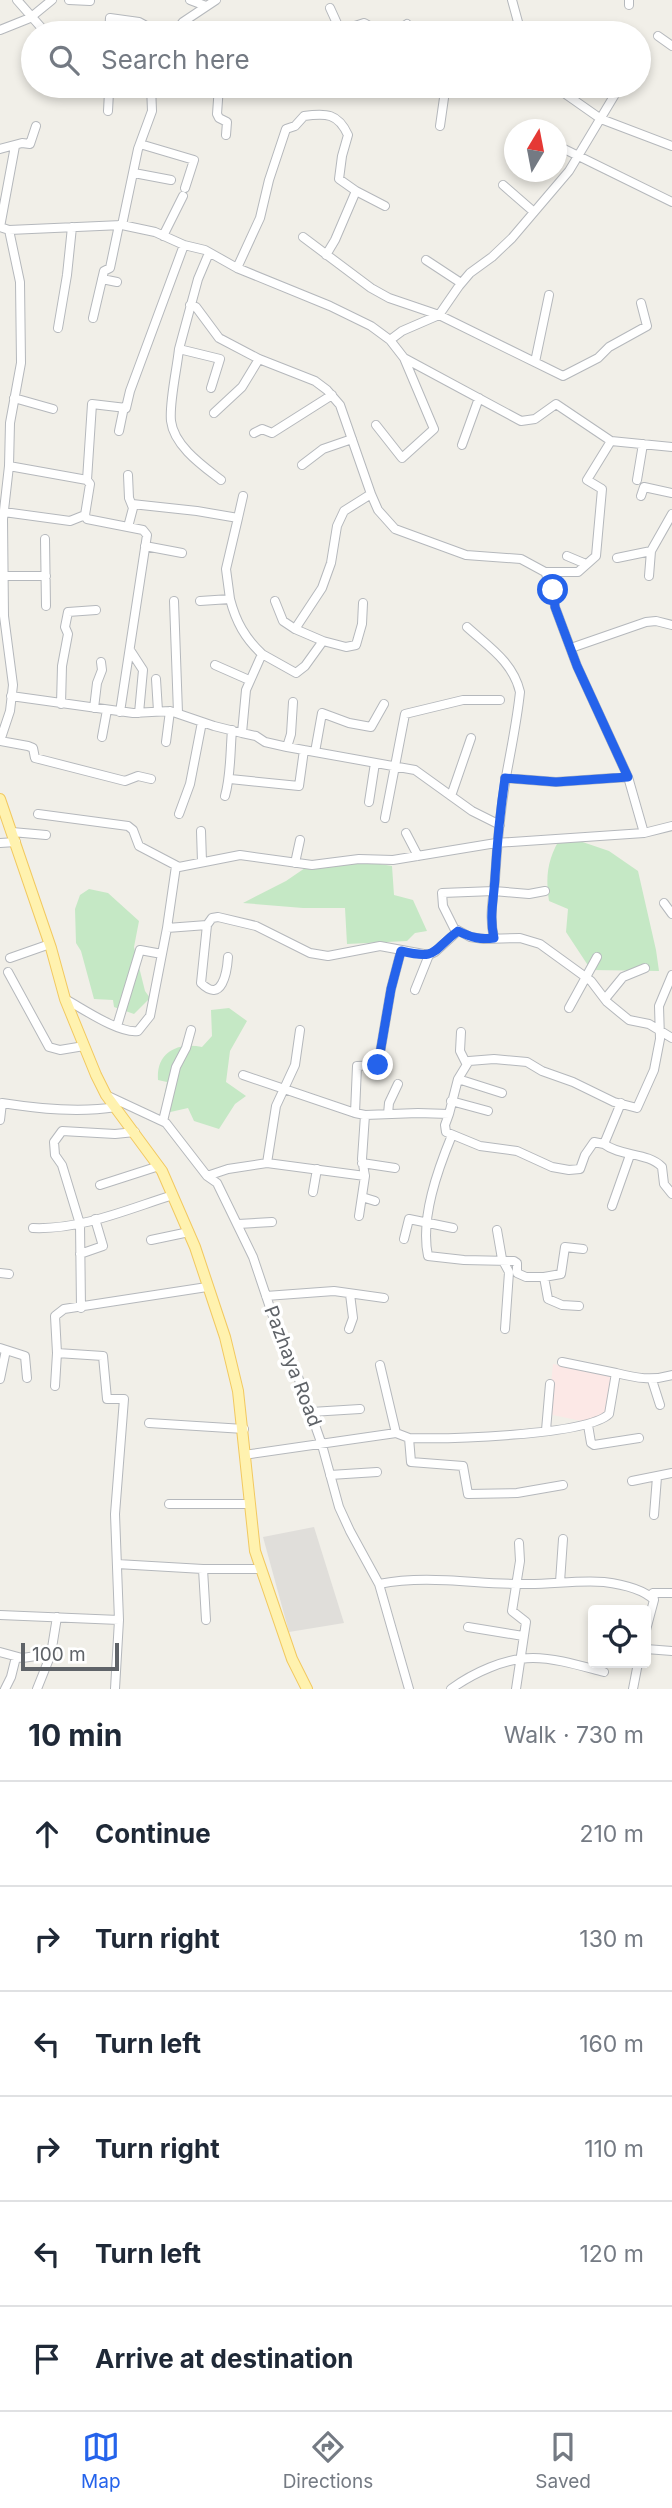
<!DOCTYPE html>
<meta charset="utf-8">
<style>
body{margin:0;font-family:Inter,sans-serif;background:#f2f2f3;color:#1f2937}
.controls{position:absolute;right:21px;bottom:21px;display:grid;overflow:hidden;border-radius:7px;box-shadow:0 4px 10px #0003}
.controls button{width:63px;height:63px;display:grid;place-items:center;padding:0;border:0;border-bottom:2px solid #e0e1e3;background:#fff;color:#1f2937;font:35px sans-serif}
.compass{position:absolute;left:504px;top:119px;width:63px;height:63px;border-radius:50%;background:#fff;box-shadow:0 4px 10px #0003;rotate:10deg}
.scale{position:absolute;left:21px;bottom:18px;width:98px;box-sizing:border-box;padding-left:7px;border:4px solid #5f6368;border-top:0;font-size:19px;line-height:24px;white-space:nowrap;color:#5f6368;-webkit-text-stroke:5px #fff;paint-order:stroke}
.stop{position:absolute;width:21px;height:21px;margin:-16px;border:5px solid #2563eb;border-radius:50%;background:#fff}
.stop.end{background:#2563eb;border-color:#fff;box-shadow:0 2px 7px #0008}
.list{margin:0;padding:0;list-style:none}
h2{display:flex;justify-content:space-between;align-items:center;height:91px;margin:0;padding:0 28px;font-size:30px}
h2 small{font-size:23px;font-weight:400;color:#747a83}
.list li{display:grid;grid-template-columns:46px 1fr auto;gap:21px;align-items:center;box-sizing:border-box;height:105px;padding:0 28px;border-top:2px solid #e0e1e3}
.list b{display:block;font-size:26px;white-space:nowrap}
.list em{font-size:23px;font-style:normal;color:#747a83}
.icon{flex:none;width:38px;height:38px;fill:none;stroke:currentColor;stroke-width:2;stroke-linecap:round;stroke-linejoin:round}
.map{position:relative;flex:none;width:672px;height:1689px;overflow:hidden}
.search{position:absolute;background:#fff;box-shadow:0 4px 10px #0003;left:21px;right:21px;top:21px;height:77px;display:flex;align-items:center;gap:18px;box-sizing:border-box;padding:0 24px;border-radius:38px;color:#747a83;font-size:26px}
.sheet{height:721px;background:#fff}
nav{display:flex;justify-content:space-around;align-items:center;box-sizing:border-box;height:98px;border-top:2px solid #e0e1e3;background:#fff;font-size:19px;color:#747a83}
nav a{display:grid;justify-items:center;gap:4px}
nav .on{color:#2563eb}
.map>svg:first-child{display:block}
</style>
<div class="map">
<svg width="672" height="1689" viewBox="0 0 672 1689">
<rect width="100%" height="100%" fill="#f1efe8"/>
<path fill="#e0deda" d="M 314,1527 L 344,1623 L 289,1632 L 263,1537 Z"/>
<path fill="#fce8e6" d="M 553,1364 L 613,1376 L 606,1413 L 591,1423 L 548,1414 Z"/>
<path fill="#c5e8c5" d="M 562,835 L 609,851 L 638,871 L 656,950 L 659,971 L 591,970 L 566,932 L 568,909 L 549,901 C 545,874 548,858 562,835 Z
M 337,857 L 392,866 L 394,895 L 413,900 L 427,931 L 415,933 L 407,941 L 347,944 L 345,908 L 303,908 L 243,903 L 286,881 L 305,868 L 317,867 Z
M 89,889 L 108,893 L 139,921 L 134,947 L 145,991 L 150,998 L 134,1014 L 114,1007 L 113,1000 L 94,999 L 81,951 L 76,943 L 75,909 L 80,895 Z
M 229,1008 L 247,1021 L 230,1051 L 226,1082 L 246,1096 L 235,1104 L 219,1129 L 194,1121 L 188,1108 L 166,1113 L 163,1102 L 167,1082 L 158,1080 C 156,1052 178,1042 202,1047 L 212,1036 L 211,1010 Z"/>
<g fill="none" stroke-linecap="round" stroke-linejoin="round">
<defs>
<path id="minor" d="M 17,0 L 46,33
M 69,0 L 90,1
M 190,0 L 206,6
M 512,0 L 521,33
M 629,5 L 629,0
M 330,8 L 340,30
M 0,30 L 30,18 L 52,0
M 109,33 L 110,18 L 139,22 L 159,33
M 174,33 L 183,22 L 216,0
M 333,33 L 364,23 C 377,31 394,33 407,24 L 416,33
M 658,36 L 672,46
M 58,86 L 58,92 L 151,93
M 219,86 L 217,114 L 219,118 L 227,122 L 226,135
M 554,86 L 601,119 L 672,146
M 108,111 L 109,92
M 440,126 L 444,98 L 442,86
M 140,144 L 194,160 L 185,188
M 556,145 L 672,202
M 0,149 L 22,143 L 30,144 L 36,126
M 134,173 L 171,180
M 503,185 L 534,212
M 356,191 L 385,206
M 122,225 L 138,149 L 152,111 L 151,86
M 0,227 L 9,230 L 122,225 L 155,232 L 184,245 L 205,250 L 237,268 L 330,306 L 371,326 L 390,340 L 404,358 L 521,421 L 535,419 L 556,404 L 611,441 L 672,447
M 0,227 L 15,146
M 163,236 L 183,196
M 303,237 L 371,288 L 389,298 L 439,315 L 563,376 L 598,358 L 609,347 L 647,326 L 641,303
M 209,253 L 198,279 L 179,349 L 220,359 L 211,388
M 426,260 L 461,283
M 237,268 L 260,218 L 269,180 L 286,129 L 295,126 L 304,116 C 326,113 338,113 348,135 L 342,156 L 339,179 L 356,191 L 335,240 L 326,255
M 102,279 L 117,282
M 190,305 L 196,307 L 219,338 L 259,359 L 315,381 L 327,390 L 340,405 L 371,494
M 93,318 L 104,271 L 110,268 L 119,225
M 58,328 L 67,275 L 72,227
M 390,340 L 402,331 L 439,315 L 459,286 L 470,273 L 492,257 L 512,238 L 569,171 L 620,86
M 179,349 C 177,369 169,403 171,421 C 174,446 203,466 221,480
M 535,362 L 549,295
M 14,398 L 53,409
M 214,413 L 242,387 L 259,359
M 376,425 L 402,458 L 434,429 L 404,358
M 119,431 L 124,407
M 254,433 L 262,429 L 272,433 L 332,395
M 462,445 L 479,398
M 302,465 L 323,449 L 352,439
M 9,466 L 87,480 L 90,484 L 85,515 L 87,519 L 143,530 L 147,535 L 120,712
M 128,475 L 129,498 L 133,508 L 128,527
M 87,480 L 92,404 L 126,408 L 130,391 L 184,245
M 637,480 L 643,444
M 641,496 L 644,487 L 672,493
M 132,504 L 197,511 L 238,518 L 226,569 L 230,599
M 4,512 L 70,521 L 85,515
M 238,518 L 243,496
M 45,539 L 46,606
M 145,546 L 182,553
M 567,556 L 586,564
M 617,558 L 651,551
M 545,572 L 578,572 L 596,556 L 602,489 L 587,480 L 611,441
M 5,576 L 46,576
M 649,576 L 651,551 L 672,514
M 174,601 L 178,713
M 275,601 L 283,621 L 295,629
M 467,627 C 489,647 513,662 520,692 C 517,721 511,749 506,777 C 500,812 497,845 495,879 C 493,900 489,917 494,938
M 323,641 L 295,629 L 322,588 L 331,563 L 337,526 L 344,511 L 371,494 L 378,510 L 395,529 L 466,555 L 521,559 L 545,572 L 553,590 L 555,607 L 577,666 L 628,777 L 644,833
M 571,648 L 646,622 L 656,621 L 672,625
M 130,650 L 143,670 L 139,713
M 262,654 L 296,673 L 305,666 L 323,641 L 346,647 L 356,645 L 362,624 L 363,603
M 215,665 L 249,680
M 156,679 L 158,711
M 11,696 L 133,713 L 170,711 L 214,726 L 242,733 L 246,690 L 262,654 C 245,638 236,622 230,599 L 200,601
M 61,704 L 62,666 L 68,634 L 65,627 L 68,612 L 96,610
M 94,708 L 97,683 L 102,670 L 101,662
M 242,733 L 256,736 L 265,742 L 287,747 L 415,770 L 472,811 L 500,825
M 102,737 L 107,710
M 0,741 L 10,711 L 13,685 L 4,616 L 3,519 L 9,466 L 10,423 L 21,363 L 20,282 L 9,230
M 0,741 L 28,746 L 33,748 L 35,758 L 125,781 L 138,776 L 151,779
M 166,742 L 170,711
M 287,747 L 291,734 L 293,702
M 315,752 L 322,713 L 349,723 L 371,727 L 384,704
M 505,778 L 556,782 L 628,777
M 230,779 L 299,786 L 304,750
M 225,796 C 231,775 230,753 232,730
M 451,796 L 471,738
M 369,802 L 375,763
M 38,814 L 128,826 L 133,830 L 139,846 L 179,867 L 240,855 L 312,865 L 359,859 L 393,860 L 496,843 L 644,833 L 672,826
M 179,814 L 190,784 L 202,722
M 385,818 L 405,714 L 463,700 L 500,700
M 201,831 L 202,862
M 12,832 L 46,835
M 406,833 L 418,856
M 0,843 L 16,842
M 295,863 L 300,840
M 545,891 L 529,894 L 494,891 L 442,893 L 443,906 L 454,928 L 470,937 L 484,939 L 520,938 L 540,944 L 591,981 L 607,1002 L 629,1020 L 649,1024 L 672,1038
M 664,903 L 672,914
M 207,925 L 201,983 C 222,1004 227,972 228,957
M 167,928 L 176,866
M 10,958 L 50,944
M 8,972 L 49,1047 L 60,1050 L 84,1046
M 415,990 L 429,955
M 65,999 C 82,1008 119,1034 138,1031 L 150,1016 L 167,928 L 207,925 L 212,918 L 218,917 L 256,926 L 310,953 L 328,956 L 380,946 L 429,955 L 435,952 L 458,931
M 605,999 L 623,977 L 645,968
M 569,1008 L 597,957
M 117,1026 L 140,950 L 162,954
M 461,1032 L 460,1051 L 466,1063
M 243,1075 L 355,1113
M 458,1079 L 502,1093
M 106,1095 L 166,1123 L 207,1176 L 217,1183 L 253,1257 L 290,1367 L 297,1374 L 322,1445 L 339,1507 L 350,1531 L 379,1584 L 409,1689
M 451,1101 L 488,1111
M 621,1103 L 604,1144 C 621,1157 648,1152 662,1167 L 664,1184 L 672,1194
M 388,1114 L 389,1103 L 398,1084
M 449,1114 L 445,1125 L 446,1132 L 480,1146 L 517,1151 L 552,1167 L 569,1170 L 580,1169 L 585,1155 L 594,1142 L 604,1144
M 365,1115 L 355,1113 L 357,1066 L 378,1065 L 391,989 L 401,951
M 0,1120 L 2,1103 C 40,1109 79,1113 116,1107
M 163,1121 L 176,1067 L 186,1048 L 191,1030
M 452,1135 C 438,1169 420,1218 428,1256 L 464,1260 L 514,1261 L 517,1263 L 517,1273 L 526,1277 L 544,1277 L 548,1299 L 562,1305 L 579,1306
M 267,1163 L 276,1106 L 295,1065 L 300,1030
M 362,1163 L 395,1168
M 207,1176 L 228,1169 L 267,1163 L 365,1176 L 362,1159 L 365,1115 L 418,1113 L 449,1114 L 458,1079 L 469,1061 L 494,1059 L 527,1062 L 542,1071 L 573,1082 L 614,1102 L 637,1108 L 654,1070 L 660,1039 L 659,1006 L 672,975
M 100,1185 L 159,1166
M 313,1192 L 317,1169
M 362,1197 L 375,1201
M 612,1206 L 630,1155
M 359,1216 L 365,1176
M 238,1224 L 272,1222
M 33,1228 C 81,1230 128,1209 173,1195
M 497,1230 L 502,1259 L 509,1272 L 505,1329
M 404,1239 L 409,1219 L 453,1228
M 151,1240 L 189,1232
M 80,1254 L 103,1246 L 95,1219
M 0,1273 L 9,1274
M 544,1277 L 561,1274 L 565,1247 L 583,1249
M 266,1296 L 334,1291 L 384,1298
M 81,1308 L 80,1224 L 62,1165 L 55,1155 L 54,1142 L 62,1131 L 115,1134 L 135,1132
M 349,1329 L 353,1318 L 350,1294
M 0,1348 L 25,1356 L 27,1378
M 57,1353 L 103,1356 L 107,1399 L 124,1399 L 115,1514 L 119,1620
M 562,1362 L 616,1373
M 380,1365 L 396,1433
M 0,1379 L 6,1350
M 652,1380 L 660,1405
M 55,1386 L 57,1353 L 55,1316 L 64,1309 L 207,1287
M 311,1412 L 360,1409
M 149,1423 L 244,1429
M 588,1425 L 591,1443 L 594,1445 L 639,1438
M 546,1430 L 550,1384
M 409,1438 L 411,1462 L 463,1466 L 468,1494 L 517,1493 L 563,1485
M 244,1455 L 396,1433 L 409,1438 C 444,1439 586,1436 609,1414 L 616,1373 C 637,1378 651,1381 672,1375
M 330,1475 L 377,1472
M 632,1481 L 672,1473
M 169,1504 L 250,1504
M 654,1515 L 657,1477
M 117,1564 L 203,1569 L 259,1569
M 203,1569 L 206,1620
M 560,1582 L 563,1539
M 379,1584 C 429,1574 479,1585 529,1584 C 554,1584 579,1580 604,1582 C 620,1584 643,1589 654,1600 L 653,1593 L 672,1593
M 0,1615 L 119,1620 L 115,1689
M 468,1627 L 523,1636
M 646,1630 L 654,1600
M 646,1649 L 672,1651
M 0,1652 L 22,1658 L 51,1654
M 5,1689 L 11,1677 L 16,1657
M 37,1689 L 51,1654 L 57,1617
M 451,1689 C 473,1673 505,1658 533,1658 C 556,1658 581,1666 604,1672
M 516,1689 L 526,1622 L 512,1611 L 520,1561 L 519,1543
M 633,1689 L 638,1663"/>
<path id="major" d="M 0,799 L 51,948 L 65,999 L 96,1075 L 106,1095 L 162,1171 L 195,1247 L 225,1337 L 238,1391 L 255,1551 L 292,1659 L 307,1689"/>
</defs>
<use href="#minor" stroke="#b5b8bc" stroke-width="10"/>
<use href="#major" stroke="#f2c960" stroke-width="12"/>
<use href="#minor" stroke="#fff" stroke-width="8"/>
<use href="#major" stroke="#fff2af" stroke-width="10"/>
</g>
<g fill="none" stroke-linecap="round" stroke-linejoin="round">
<path stroke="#2563eb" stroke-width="9" d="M 378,1065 L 391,989 L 401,951 C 439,960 431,951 458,931 C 470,937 480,940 494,938 C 489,916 494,899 495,877 C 497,844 500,812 505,778 L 556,782 L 628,777 L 577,666 L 555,607 L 553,590"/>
</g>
<g text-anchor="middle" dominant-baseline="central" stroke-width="7" stroke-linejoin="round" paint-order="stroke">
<g font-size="19" fill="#5f6368" stroke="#fff">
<text transform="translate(293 1366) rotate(69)">Pazhaya Road</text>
</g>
</g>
</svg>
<div class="controls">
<button><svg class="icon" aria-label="locate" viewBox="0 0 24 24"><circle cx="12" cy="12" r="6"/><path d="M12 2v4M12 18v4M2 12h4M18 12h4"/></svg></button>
</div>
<svg class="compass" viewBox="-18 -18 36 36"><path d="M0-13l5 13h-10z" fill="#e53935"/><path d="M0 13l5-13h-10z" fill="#747a83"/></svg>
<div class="scale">100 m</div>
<div class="stop" style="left:553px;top:590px"></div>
<div class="stop end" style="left:378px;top:1065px"></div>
<div class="search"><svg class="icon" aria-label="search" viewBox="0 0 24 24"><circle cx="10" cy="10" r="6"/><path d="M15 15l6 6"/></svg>Search here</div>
</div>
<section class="sheet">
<h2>10 min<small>Walk · 730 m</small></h2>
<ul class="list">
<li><svg class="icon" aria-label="ahead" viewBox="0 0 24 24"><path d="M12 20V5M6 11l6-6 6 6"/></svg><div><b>Continue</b></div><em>210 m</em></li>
<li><svg class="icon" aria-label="right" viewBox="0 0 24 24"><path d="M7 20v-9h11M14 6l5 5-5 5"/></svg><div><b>Turn right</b></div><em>130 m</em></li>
<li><svg class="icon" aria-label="left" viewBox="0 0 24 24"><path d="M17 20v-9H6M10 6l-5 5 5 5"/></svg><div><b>Turn left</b></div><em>160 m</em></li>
<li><svg class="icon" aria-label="right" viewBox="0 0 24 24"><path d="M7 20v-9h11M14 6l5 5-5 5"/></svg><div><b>Turn right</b></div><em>110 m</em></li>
<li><svg class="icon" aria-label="left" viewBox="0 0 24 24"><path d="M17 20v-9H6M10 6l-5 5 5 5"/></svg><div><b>Turn left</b></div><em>120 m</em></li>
<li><svg class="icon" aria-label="arrive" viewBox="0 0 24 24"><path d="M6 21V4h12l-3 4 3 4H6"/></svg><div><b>Arrive at destination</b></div></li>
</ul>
</section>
<nav>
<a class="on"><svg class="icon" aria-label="map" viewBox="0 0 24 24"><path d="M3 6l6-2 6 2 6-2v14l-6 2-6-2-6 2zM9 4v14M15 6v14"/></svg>Map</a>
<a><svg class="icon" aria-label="directions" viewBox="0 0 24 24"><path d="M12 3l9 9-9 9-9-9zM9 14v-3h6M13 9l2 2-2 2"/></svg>Directions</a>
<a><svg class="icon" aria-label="saved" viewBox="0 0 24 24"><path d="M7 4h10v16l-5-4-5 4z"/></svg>Saved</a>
</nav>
